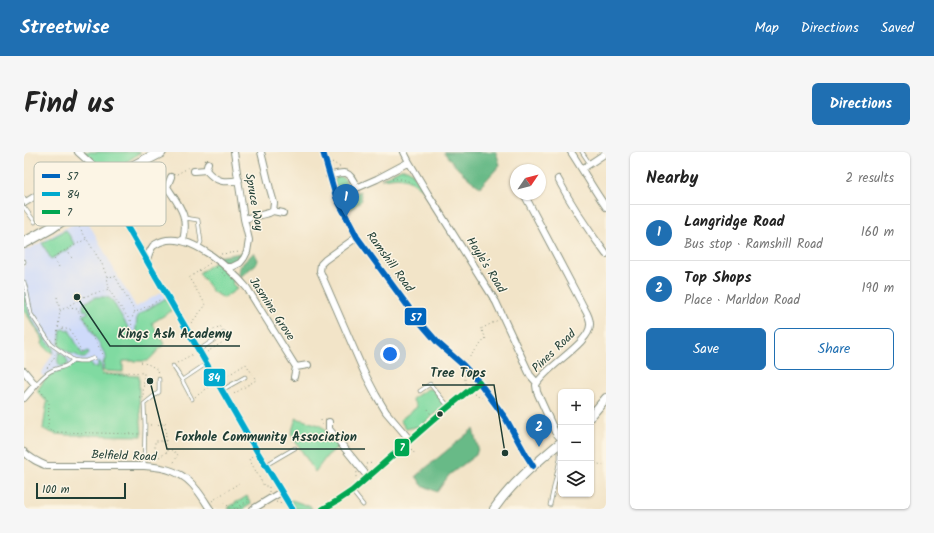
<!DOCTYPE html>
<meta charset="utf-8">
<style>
body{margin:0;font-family:Kalam,sans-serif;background:#f6f6f6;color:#222}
.controls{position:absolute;right:12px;bottom:12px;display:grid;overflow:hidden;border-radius:6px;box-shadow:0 1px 3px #0004}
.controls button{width:36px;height:36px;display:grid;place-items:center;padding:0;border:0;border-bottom:1px solid #e0e0e0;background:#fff;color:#222;font:20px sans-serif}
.compass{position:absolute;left:486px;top:12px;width:36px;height:36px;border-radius:50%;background:#fff;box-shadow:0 1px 3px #0004;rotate:55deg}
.scale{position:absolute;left:12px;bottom:10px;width:90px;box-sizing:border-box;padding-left:4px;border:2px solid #1f3d34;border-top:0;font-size:11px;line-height:14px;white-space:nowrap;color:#1f3d34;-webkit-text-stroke:3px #fcf5e5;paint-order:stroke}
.you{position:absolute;left:366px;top:202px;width:14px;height:14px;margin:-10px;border:3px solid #fff;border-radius:50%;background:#1a73e8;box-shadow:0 0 0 6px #1a73e833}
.badge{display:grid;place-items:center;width:26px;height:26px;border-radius:50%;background:#1f6fb2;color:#fff;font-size:13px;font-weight:700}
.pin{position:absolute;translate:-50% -33px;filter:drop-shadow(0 1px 2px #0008)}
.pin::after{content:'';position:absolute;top:21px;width:14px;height:12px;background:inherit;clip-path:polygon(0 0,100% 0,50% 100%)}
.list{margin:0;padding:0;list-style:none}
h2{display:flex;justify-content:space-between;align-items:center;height:52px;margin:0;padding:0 16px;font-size:17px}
h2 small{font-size:13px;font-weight:400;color:#767676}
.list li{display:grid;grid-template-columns:26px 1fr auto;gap:12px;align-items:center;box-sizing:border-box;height:56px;padding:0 16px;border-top:1px solid #e0e0e0}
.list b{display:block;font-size:15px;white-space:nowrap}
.list p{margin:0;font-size:13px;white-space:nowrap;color:#767676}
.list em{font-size:13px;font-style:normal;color:#767676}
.actions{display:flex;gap:8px;padding:12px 16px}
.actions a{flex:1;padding:9px 0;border:1px solid #1f6fb2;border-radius:6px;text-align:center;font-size:14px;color:#1f6fb2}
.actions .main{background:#1f6fb2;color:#fff}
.icon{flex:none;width:22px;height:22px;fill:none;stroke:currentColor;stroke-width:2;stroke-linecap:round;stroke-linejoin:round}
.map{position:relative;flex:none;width:582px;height:357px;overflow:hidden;border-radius:6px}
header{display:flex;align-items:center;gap:24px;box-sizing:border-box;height:56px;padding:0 20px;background:#1f6fb2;color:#fff}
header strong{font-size:19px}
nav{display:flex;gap:22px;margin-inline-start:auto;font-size:14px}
.intro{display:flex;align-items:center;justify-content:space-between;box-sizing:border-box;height:96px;padding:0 24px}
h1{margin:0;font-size:28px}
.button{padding:10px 18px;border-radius:6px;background:#1f6fb2;color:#fff;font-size:14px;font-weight:700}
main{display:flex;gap:24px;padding:0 24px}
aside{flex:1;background:#fff;border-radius:6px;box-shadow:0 1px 3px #0004}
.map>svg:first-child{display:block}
</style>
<header>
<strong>Streetwise</strong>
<nav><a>Map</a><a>Directions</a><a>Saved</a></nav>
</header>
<div class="intro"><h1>Find us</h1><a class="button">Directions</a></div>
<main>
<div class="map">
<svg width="582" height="357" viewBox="0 0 582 357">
<rect width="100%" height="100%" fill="#fcf5e5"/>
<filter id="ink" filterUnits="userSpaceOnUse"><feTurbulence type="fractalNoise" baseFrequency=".025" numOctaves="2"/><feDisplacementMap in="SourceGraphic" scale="8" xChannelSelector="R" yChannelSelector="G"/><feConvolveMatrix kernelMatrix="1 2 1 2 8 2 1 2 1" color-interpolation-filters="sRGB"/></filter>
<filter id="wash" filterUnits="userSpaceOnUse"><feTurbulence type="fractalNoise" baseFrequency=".012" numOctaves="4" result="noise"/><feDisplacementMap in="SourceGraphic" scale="16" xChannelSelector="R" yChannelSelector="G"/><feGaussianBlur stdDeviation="0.9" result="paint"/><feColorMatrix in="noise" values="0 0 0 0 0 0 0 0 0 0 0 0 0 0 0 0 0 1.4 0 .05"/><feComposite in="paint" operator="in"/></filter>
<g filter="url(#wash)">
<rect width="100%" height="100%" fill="#f2e4c8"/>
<path fill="#cedafa" d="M 61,64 L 93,123 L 112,155 L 138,140 L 142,146 L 113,164 L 111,188 L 80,208 L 79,219 L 78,218 L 69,218 L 22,227 L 17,222 L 29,201 L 25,199 L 18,192 L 19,188 L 18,186 L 0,158 L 0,98 L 7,96 L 52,70 Z"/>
<path fill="#80daa1" stroke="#508c6a" d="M 57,0 L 117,0 L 83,23 Z
M 377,17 L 383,17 L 388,20 L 400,39 C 381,24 381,24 357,27 Z
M310 31a6 6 0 1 1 12 0a6 6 0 1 1-12 0Z
M 336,39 L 338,48 L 327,57 L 326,55 L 327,43 Z
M 42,78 L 51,93 L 27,107 L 18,91 Z
M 191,110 L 210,128 L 208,131 L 213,137 L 200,146 L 189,140 L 175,121 Z
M 0,139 C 2,146 3,154 5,161 C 9,170 21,189 29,195 L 29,201 L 25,199 L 18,192 L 19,188 L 18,186 L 0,158 Z
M 72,145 C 77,145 84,144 88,148 L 111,187 L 113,164 L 142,146 L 149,158 L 128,171 L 140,192 L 124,209 L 99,209 L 99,220 L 79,219 L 80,208 L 82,207 L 82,204 L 59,163 L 64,161 L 63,158 L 60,159 L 59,155 L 60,151 Z
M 38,177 L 45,178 L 58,202 L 64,199 L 65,202 L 61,206 L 56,206 L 53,203 L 48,202 L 35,194 L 37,178 Z
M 35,200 C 39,203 43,205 44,211 L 43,213 L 37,214 C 32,211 34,206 35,200 Z
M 66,210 L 68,212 L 68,215 L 74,216 L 74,210 L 77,211 L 78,222 L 115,224 L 115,245 L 118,284 L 43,283 L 31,282 L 19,277 L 23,250 L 13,239 L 23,224 L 46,214 L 50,212 Z
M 403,237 L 409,237 L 421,253 L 397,274 L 382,277 L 376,268 L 393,255 L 388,247 Z
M 272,266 L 295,273 L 298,275 L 315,294 L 303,304 L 291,320 L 267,282 Z
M 223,344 L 227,352 L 219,357 L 204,357 L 205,356 L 205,355 L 214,349 L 215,349 Z
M 268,348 L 287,355 L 288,357 L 271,357 L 267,349 Z"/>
<path fill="#68ba87" stroke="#447c5e" d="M 420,0 L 472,0 L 476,13 L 456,35 C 444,27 428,12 420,0 Z
M 230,100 L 234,108 L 232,112 L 216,125 L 214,120 C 215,112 225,107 230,100 Z
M 218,101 C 216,104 215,106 212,109 C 204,116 200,110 192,105 Z
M 449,277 L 454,296 L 452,303 L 425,323 L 413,340 L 398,333 L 392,324 Z"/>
</g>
<g filter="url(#ink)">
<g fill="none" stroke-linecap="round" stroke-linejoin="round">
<defs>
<path id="service" d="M 558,0 L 566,12
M 29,31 L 36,31 L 44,41
M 0,55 L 11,70
M 161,66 L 174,68 L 177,90 L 174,96
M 0,110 L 0,109
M 0,130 L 3,141 L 7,162 L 27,192 L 49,208 L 55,209 L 62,209 L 70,206
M 175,198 L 200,181
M 149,214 L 158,228 L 182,212
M 158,228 L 168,247
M 12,232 C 17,227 21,222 27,219 C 37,214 41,217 49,208
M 198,238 L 221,225
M 396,239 L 406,232 L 425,255
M 120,313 L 121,273 L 120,252 L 135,240 L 135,227
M 242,313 L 271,296
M 328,339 L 339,353
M 526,353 L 536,307 L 536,294"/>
<path id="minor" d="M 54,0 L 76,20 L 85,32
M 299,0 L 312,45 L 333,85 L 394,168 L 414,191 L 439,213 L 455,230 L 482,267 L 502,303 L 509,314
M 380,0 L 385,10 L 404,42 L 472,150 L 506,223 L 513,231
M 547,0 C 559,18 569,37 582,55
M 184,11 L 182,18 C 192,30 200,31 215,28
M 558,17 L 582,1
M 170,19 L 182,18
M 305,24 C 321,19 326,18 332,35
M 534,27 C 548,54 564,78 582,102
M 15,28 L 22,36
M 133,35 L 143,35 C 156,55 165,63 159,89
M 143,35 L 147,25
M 87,41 L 85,45 L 91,54 L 170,190 L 234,301 L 268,357
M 500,42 L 557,150 C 560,157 567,165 566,173 C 566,191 521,215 512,233 L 513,240 L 531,280 L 537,287
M 312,45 L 353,27 L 385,10
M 0,48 L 2,50 L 13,43 L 36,24
M 91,54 L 100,48
M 249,59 L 259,61
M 220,67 L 245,61 L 249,59 L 250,51 L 246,37 L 237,0
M 333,85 L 301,108 L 297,112 L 296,119 L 340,220 L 352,243 L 362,260 L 386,288
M 123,108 C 124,104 126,98 129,94 C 133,91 138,89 143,88 C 170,84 207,117 223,136 L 272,215 L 284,213
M 202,115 L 208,115 L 216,111 L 220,106 L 223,100 L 225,88 L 220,67 L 210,0
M 0,219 L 9,230 L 12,232 L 0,246
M 270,225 L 272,215
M 305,270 L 305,277 L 344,325
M 0,300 C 7,307 14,310 23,314 L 120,314 C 142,315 160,320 173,338 C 178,344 182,351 186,357
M 229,357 L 257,340
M 299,357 L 313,349 L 328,339 L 416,262 L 455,230"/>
<path id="secondary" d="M 567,264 L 582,246
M 470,357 C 488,331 512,311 537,290"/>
<path id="trunk" d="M 0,91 L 27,76 L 47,62 L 85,32 L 108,15 L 137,0"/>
</defs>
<use href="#service" stroke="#88907e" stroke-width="4.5"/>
<use href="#minor" stroke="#88907e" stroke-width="8"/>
<use href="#secondary" stroke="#88907e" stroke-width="10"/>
<use href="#trunk" stroke="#88907e" stroke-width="12"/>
<path stroke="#88907e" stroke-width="1" stroke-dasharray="1 3" stroke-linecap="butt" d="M 308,10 L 316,15
M 153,22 L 166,15
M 368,27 C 377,26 384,28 391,33
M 325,54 L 326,46
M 51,68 L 78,112 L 83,125 L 85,136
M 43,98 L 49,108
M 197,102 L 216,100
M 35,115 L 29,105 L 62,87
M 192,115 L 203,125
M 83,125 L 91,124 L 111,160
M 33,145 L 36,158
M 44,156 L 53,157 L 80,204 L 79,208 L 79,221 L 102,222 L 102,220 L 120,221 L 119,246
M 107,169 L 110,161 L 137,147
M 167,171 L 182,153 L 165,126 L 186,111
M 34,175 L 46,178 L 59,202
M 176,186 L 196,174 L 198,177
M 32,191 L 36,159 L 59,145 L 85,137 L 89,144 L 107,170 L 111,187
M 183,200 L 204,187 L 202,185
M 443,208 L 462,186 L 457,177 L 474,168
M 117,210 L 126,213 L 134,218 L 135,222
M 153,211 L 169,202
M 23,216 L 30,206 L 31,202
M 440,223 L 442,232
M 198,227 L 222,212 L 232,228 L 208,243
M 16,238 L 25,250 L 24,277 L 31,280 L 116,282
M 450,242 L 458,245
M 115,245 L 118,245
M 171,245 L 188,233
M 404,257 L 407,263
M 141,272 C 142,282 142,291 142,301 L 135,305 L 131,300 L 131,289 L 144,289
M 126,273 L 141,272 L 141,268
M 298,273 L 297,268 L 299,267
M 387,297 L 391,302
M 143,298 L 148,298 L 153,302 L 154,303 L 149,312
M 228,305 L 225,307 L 240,334 L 245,334
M 567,310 L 582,314
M 342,312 L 349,311
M 331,329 L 333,320
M 245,340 L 245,332
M 218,347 L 221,352
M 188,349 L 215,331
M 201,350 L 206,357
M 213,350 L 216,354
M 252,350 L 258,352
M 208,353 L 211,357
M 213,357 L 225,349 L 222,345"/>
<use href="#service" stroke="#fff" stroke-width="3"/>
<use href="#minor" stroke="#fff" stroke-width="6"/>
<use href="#secondary" stroke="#fff" stroke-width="8"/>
<use href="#trunk" stroke="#fff" stroke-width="10"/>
<defs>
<path id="bus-1" d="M 299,0 L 312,45 L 333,85 L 394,168 L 414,191 L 439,213 L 455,230 L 482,267 L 502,303 L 509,314"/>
<path id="bus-2" d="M 87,41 L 85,45 L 91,54 L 170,190 L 234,301 L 268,357"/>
<path id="bus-3" d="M 299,357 L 313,349 L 328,339 L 416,262 L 455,230"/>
</defs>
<use href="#bus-1" stroke="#fcf5e5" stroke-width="9"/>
<use href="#bus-2" stroke="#fcf5e5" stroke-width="9"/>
<use href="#bus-3" stroke="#fcf5e5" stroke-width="9"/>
<use href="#bus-1" stroke="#0065bd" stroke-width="6"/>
<use href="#bus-2" stroke="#00a9ce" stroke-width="6"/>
<use href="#bus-3" stroke="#00a651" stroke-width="6"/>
</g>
</g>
<circle fill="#1f3d34" stroke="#fcf5e5" stroke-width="1.5" cx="416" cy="262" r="3.5"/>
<g text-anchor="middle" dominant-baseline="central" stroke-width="3" stroke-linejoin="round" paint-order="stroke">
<g font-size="12" fill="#1f3d34" stroke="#fcf5e5">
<text transform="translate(230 50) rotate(80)">Spruce Way</text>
<text transform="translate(366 110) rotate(54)">Ramshill Road</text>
<text transform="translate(462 113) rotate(58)">Hoyle's Road</text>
<text transform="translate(248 157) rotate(57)">Jasmine Grove</text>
<text transform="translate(530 199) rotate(-44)">Pines Road</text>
<text transform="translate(100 304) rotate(2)">Belfield Road</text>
</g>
</g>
<rect x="10" y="10" width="132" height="64" rx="6" fill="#fcf5e5" stroke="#babeb0" stroke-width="1"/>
<rect x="18" y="22" width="18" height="4" fill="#0065bd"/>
<rect x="18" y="40" width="18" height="4" fill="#00a9ce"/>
<rect x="18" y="58" width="18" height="4" fill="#00a651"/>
<g font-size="11" fill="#1f3d34">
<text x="43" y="28">57</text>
<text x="43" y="46">84</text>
<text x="43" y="64">7</text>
</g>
<path fill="none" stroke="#1f3d34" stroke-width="1.5" d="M53 145L86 194H216M481 301L470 233H398M126 229L143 297H341"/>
<g fill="#1f3d34" stroke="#fcf5e5" stroke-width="1.5">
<circle cx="53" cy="145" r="4"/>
<circle cx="481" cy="301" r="4"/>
<circle cx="126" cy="229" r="4"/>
</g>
<g font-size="13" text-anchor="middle" font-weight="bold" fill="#1f3d34" stroke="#fcf5e5" stroke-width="3" stroke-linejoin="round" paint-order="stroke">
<text x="151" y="186">Kings Ash Academy</text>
<text x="434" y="225">Tree Tops</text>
<text x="242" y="289">Foxhole Community Association</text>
</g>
<g stroke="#fcf5e5" stroke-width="1.5">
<rect x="380" y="155" width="23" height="19" rx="4" fill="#0065bd"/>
<rect x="179" y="216" width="23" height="19" rx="4" fill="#00a9ce"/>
<rect x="370" y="286" width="16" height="19" rx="4" fill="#00a651"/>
</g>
<g font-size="11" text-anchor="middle" font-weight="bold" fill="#fff">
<text x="392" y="169">57</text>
<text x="190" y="229">84</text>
<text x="378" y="299">7</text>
</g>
</svg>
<div class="controls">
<button>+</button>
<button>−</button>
<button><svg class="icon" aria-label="layers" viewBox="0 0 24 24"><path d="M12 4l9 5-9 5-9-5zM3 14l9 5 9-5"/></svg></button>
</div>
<svg class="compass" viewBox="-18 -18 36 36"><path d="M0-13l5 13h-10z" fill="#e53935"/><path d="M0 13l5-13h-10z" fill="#767676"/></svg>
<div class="scale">100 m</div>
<div class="you"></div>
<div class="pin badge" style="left:322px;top:65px">1</div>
<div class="pin badge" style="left:515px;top:295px">2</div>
</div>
<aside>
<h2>Nearby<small>2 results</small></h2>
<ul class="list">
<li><span class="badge">1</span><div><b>Langridge Road</b><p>Bus stop · Ramshill Road</p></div><em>160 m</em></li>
<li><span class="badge">2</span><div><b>Top Shops</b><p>Place · Marldon Road</p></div><em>190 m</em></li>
</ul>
<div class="actions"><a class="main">Save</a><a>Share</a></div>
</aside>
</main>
